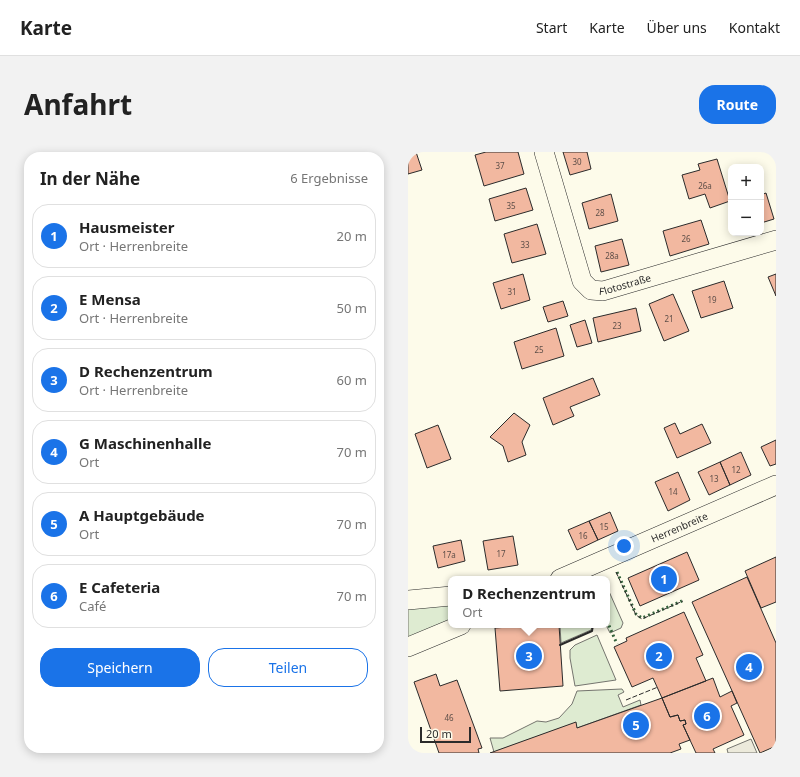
<!DOCTYPE html>
<html lang="de">
<meta charset="utf-8">
<style>
body{margin:0;font-family:"Noto Sans",sans-serif;background:#f2f2f2;color:#222}
.controls{position:absolute;right:12px;top:12px;display:grid;overflow:hidden;border-radius:8px;box-shadow:0 2px 10px #0003}
.controls button{width:36px;height:36px;display:grid;place-items:center;padding:0;border:0;border-bottom:1px solid #e0e0e0;background:#fff;color:#222;font:20px sans-serif}
.scale{position:absolute;left:12px;bottom:10px;width:51px;box-sizing:border-box;padding-left:4px;border:2px solid #2b2b2b;border-top:0;font-size:11px;line-height:14px;white-space:nowrap;color:#2b2b2b;-webkit-text-stroke:3px #fdfbea;paint-order:stroke}
.you{position:absolute;left:216px;top:394px;width:14px;height:14px;margin:-10px;border:3px solid #fff;border-radius:50%;background:#1a73e8;box-shadow:0 0 0 6px #1a73e833}
.badge{display:grid;place-items:center;width:26px;height:26px;border-radius:50%;background:#1a73e8;color:#fff;font-size:13px;font-weight:700}
.pin{position:absolute;translate:-50% -50%;border:2px solid #fff;box-shadow:0 1px 4px #0006}
.popup{position:absolute;left:40px;top:424px;width:162px;height:52px;box-sizing:border-box;display:grid;place-content:center;border-radius:8px;background:#fff;filter:drop-shadow(0 1px 3px #0005);font-size:13px;white-space:nowrap;color:#767676}
.popup b{font-size:15px;color:#222}
.popup::after{content:'';position:absolute;left:50%;top:100%;margin-left:-8px;border:8px solid transparent;border-top-color:#fff}
.list{margin:0;padding:0;list-style:none}
h2{display:flex;justify-content:space-between;align-items:center;height:52px;margin:0;padding:0 16px;font-size:17px}
h2 small{font-size:13px;font-weight:400;color:#767676}
.list li{display:grid;grid-template-columns:26px 1fr auto;gap:12px;align-items:center;box-sizing:border-box;height:64px;margin:0 8px 8px;padding:0 8px;border:1px solid #e0e0e0;border-radius:16px}
.list b{display:block;font-size:15px;white-space:nowrap}
.list p{margin:0;font-size:13px;white-space:nowrap;color:#767676}
.list em{font-size:13px;font-style:normal;color:#767676}
.actions{display:flex;gap:8px;padding:12px 16px}
.actions a{flex:1;padding:9px 0;border:1px solid #1a73e8;border-radius:16px;text-align:center;font-size:14px;color:#1a73e8}
.actions .main{background:#1a73e8;color:#fff}
.map{position:relative;flex:none;width:368px;height:601px;overflow:hidden;border-radius:16px}
header{display:flex;align-items:center;gap:24px;box-sizing:border-box;height:56px;padding:0 20px;background:#fff;border-bottom:1px solid #e0e0e0}
header strong{font-size:19px}
nav{display:flex;gap:22px;margin-inline-start:auto;font-size:14px}
.intro{display:flex;align-items:center;justify-content:space-between;box-sizing:border-box;height:96px;padding:0 24px}
h1{margin:0;font-size:28px}
.button{padding:10px 18px;border-radius:16px;background:#1a73e8;color:#fff;font-size:14px;font-weight:700}
main{display:flex;gap:24px;padding:0 24px}
aside{flex:1;background:#fff;border-radius:16px;box-shadow:0 2px 10px #0003}
.map>svg:first-child{display:block}
</style>
<header>
<strong>Karte</strong>
<nav><a>Start</a><a>Karte</a><a>Über uns</a><a>Kontakt</a></nav>
</header>
<div class="intro"><h1>Anfahrt</h1><a class="button">Route</a></div>
<main>
<aside>
<h2>In der Nähe<small>6 Ergebnisse</small></h2>
<ul class="list">
<li><span class="badge">1</span><div><b>Hausmeister</b><p>Ort · Herrenbreite</p></div><em>20 m</em></li>
<li><span class="badge">2</span><div><b>E Mensa</b><p>Ort · Herrenbreite</p></div><em>50 m</em></li>
<li><span class="badge">3</span><div><b>D Rechenzentrum</b><p>Ort · Herrenbreite</p></div><em>60 m</em></li>
<li><span class="badge">4</span><div><b>G Maschinenhalle</b><p>Ort</p></div><em>70 m</em></li>
<li><span class="badge">5</span><div><b>A Hauptgebäude</b><p>Ort</p></div><em>70 m</em></li>
<li><span class="badge">6</span><div><b>E Cafeteria</b><p>Café</p></div><em>70 m</em></li>
</ul>
<div class="actions"><a class="main">Speichern</a><a>Teilen</a></div>
</aside>
<div class="map">
<svg width="368" height="601" viewBox="0 0 368 601">
<rect width="100%" height="100%" fill="#fdfbea"/>
<path fill="#deebd1" stroke="#74746e" d="M 199,435 L 215,471 L 213,476 L 202,481 L 198,473 Z
M 43,452 L 43,473 L 0,493 L 0,456 Z
M 152,473 L 184,473 L 184,475 L 183,478 L 153,491 Z
M 189,483 L 208,528 L 167,534 L 162,506 L 162,498 L 167,493 Z
M 214,537 L 216,540 L 210,543 L 215,555 L 232,548 L 233,553 L 169,576 L 167,571 L 86,600 L 82,586 L 95,586 L 129,569 L 138,570 L 151,566 L 164,552 L 169,539 Z"/>
<path fill="#eceadb" stroke="#74746e" d="M 343,587 L 349,601 L 320,601 L 319,597 Z"/>
<path fill="#f2b8a0" stroke="#2b2b2b" d="M 0,0 L 8,0 L 14,18 L 0,22 Z
M 78,0 L 110,0 L 116,22 L 76,34 L 67,3 Z
M 155,0 L 179,0 L 183,17 L 162,23 Z
M 309,7 L 322,49 L 302,56 L 297,42 L 281,47 L 274,23 L 292,18 L 290,12 Z
M 118,36 L 125,58 L 87,69 L 81,47 Z
M 358,41 L 366,67 L 353,71 L 353,43 Z
M 203,42 L 210,69 L 181,77 L 174,51 Z
M 293,68 L 301,92 L 262,104 L 255,79 Z
M 129,72 L 138,102 L 104,111 L 96,82 Z
M 214,87 L 221,113 L 193,120 L 187,94 Z
M 115,122 L 122,148 L 93,157 L 85,131 Z
M 368,122 L 368,144 L 360,125 Z
M 316,129 L 325,156 L 293,166 L 284,139 Z
M 265,142 L 281,179 L 256,189 L 241,152 Z
M 155,149 L 160,164 L 140,170 L 135,155 Z
M 228,156 L 233,179 L 190,190 L 185,166 Z
M 177,168 L 184,191 L 169,195 L 162,173 Z
M 148,176 L 156,204 L 114,217 L 106,190 Z
M 185,226 L 192,243 L 162,255 L 166,264 L 145,273 L 135,246 Z
M 106,261 L 122,273 L 114,290 L 118,303 L 100,310 L 95,294 L 82,285 Z
M 267,271 L 272,282 L 294,272 L 303,291 L 269,306 L 256,276 Z
M 30,273 L 43,307 L 19,316 L 7,282 Z
M 368,288 L 368,312 L 362,314 L 353,295 Z
M 333,300 L 343,323 L 322,333 L 312,310 Z
M 312,310 L 322,333 L 301,343 L 290,320 Z
M 270,320 L 282,348 L 260,359 L 247,330 Z
M 202,360 L 210,379 L 190,388 L 181,369 Z
M 181,369 L 190,388 L 169,398 L 160,378 Z
M 105,384 L 110,413 L 80,418 L 75,389 Z
M 53,388 L 57,409 L 30,416 L 25,394 Z
M 279,400 L 291,428 L 232,454 L 220,426 Z
M 368,405 L 368,450 L 353,456 L 337,419 Z
M 339,425 L 368,491 L 368,594 L 352,601 L 284,450 Z
M 276,460 L 295,503 L 288,506 L 298,529 L 254,546 L 245,526 L 224,535 L 206,495 L 219,489 L 218,486 Z
M 128,473 L 151,473 L 155,534 L 92,539 L 87,476 Z
M 28,522 L 32,534 L 49,528 L 74,596 L 70,597 L 71,601 L 31,601 L 6,530 Z
M 305,526 L 312,545 L 324,539 L 329,551 L 323,554 L 336,583 L 305,597 L 307,601 L 288,601 L 275,573 L 278,572 L 277,568 L 272,569 L 270,563 L 262,565 L 254,546 Z
M 254,546 L 262,565 L 270,563 L 272,569 L 277,568 L 278,572 L 275,573 L 282,588 L 271,592 L 273,597 L 262,601 L 82,601 L 168,570 L 169,576 Z"/>
<g fill="none" stroke-linecap="round" stroke-linejoin="round">
<defs>
<g id="minor">
<path id="s1" d="M 136,0 L 174,129 L 183,138 L 195,139 L 368,88"/>
<path id="s2" d="M 152,427 L 368,333"/>
<path d="M 0,448 L 43,444"/>
<path d="M 0,495 L 53,473"/>
</g>
</defs>
<use href="#minor" stroke="#2b2b2b" stroke-width="20"/>
<use href="#minor" stroke="#fdfbea" stroke-width="19"/>
<path stroke="#34623c" stroke-width="3" stroke-dasharray="2 3" stroke-linecap="butt" d="M 209,420 L 228,462 L 234,466 L 274,449
M 199,469 L 209,492"/>
<path stroke="#2b2b2b" stroke-width="1" stroke-dasharray="5 2" stroke-linecap="butt" d="M 208,420 L 228,463 L 234,467 L 275,449
M 218,548 L 250,535"/>
<path stroke="#2b2b2b" stroke-width="2" d="M 152,493 L 184,479 L 185,473"/>
</g>
<g text-anchor="middle" dominant-baseline="central" stroke-width="3" stroke-linejoin="round" paint-order="stroke">
<g font-size="8" fill="#5d4e48">
<text x="169" y="9">30</text>
<text x="92" y="13">37</text>
<text x="297" y="33">26a</text>
<text x="103" y="53">35</text>
<text x="192" y="60">28</text>
<text x="278" y="86">26</text>
<text x="117" y="92">33</text>
<text x="204" y="103">28a</text>
<text x="104" y="139">31</text>
<text x="304" y="147">19</text>
<text x="261" y="166">21</text>
<text x="209" y="173">23</text>
<text x="131" y="197">25</text>
<text x="328" y="317">12</text>
<text x="306" y="326">13</text>
<text x="265" y="339">14</text>
<text x="196" y="374">15</text>
<text x="175" y="383">16</text>
<text x="93" y="401">17</text>
<text x="41" y="402">17a</text>
<text x="41" y="565">46</text>
</g>
<g font-size="10" fill="#2b2b2b" stroke="#fdfbea">
<text stroke="none"><textPath href="#s1" startOffset="182">Flotostraße</textPath></text>
<text stroke="none"><textPath href="#s2" startOffset="130">Herrenbreite</textPath></text>
</g>
</g>
</svg>
<div class="controls">
<button>+</button>
<button>−</button>
</div>
<div class="scale">20 m</div>
<div class="you"></div>
<div class="pin badge" style="left:256px;top:427px">1</div>
<div class="pin badge" style="left:251px;top:504px">2</div>
<div class="pin badge" style="left:121px;top:504px">3</div>
<div class="popup"><b>D Rechenzentrum</b>Ort</div>
<div class="pin badge" style="left:341px;top:515px">4</div>
<div class="pin badge" style="left:228px;top:573px">5</div>
<div class="pin badge" style="left:299px;top:564px">6</div>
</div>
</main>
